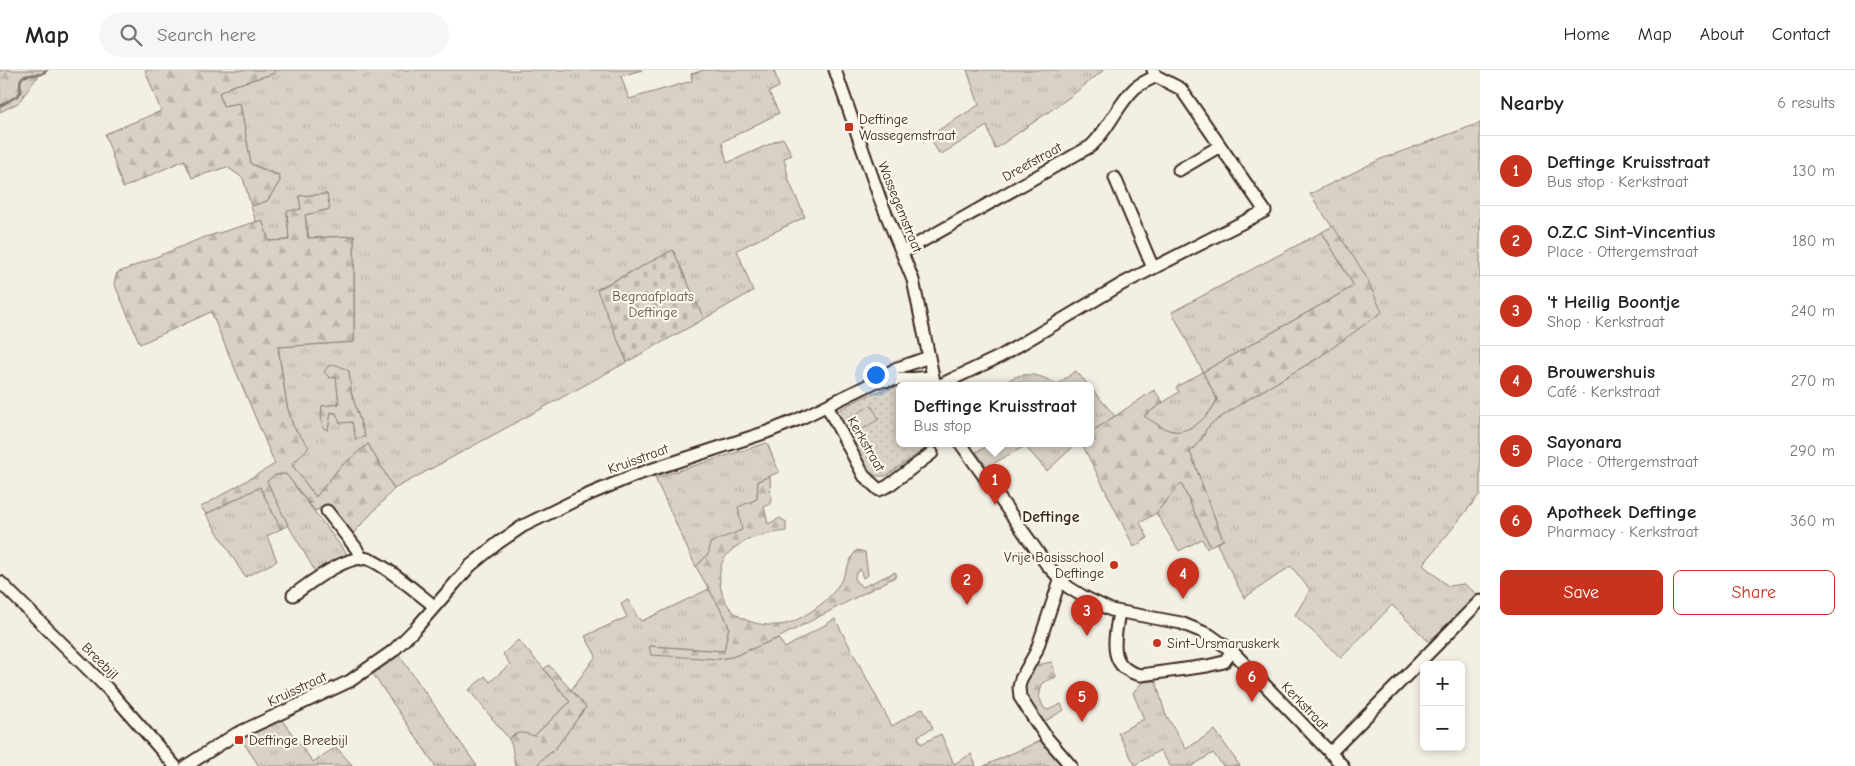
<!DOCTYPE html>
<meta charset="utf-8">
<style>
body{margin:0;font-family:"Comic Neue",sans-serif;background:#f6f6f6;color:#222}
.controls{position:absolute;right:15px;bottom:15px;display:grid;overflow:hidden;border-radius:8px;box-shadow:0 2px 8px #0003}
.controls button{width:45px;height:45px;display:grid;place-items:center;padding:0;border:0;border-bottom:1px solid #e0e0e0;background:#fff;color:#222;font:25px sans-serif}
.you{position:absolute;left:875px;top:304px;width:18px;height:18px;margin:-12px;border:4px solid #fff;border-radius:50%;background:#1a73e8;box-shadow:0 0 0 8px #1a73e833}
.badge{display:grid;place-items:center;width:32px;height:32px;border-radius:50%;background:#c8321e;color:#fff;font-size:16px;font-weight:700}
.pin{position:absolute;translate:-50% -41px;filter:drop-shadow(0 1px 2px #0008)}
.pin::after{content:'';position:absolute;top:26px;width:18px;height:15px;background:inherit;clip-path:polygon(0 0,100% 0,50% 100%)}
.popup{position:absolute;left:896px;top:312px;width:198px;height:65px;box-sizing:border-box;display:grid;place-content:center;border-radius:8px;background:#fff;filter:drop-shadow(0 1px 4px #0005);font-size:16px;white-space:nowrap;color:#767676}
.popup b{font-size:19px;color:#222}
.popup::after{content:'';position:absolute;left:50%;top:100%;margin-left:-10px;border:10px solid transparent;border-top-color:#fff}
.list{margin:0;padding:0;list-style:none}
h2{display:flex;justify-content:space-between;align-items:center;height:65px;margin:0;padding:0 20px;font-size:21px}
h2 small{font-size:16px;font-weight:400;color:#767676}
.list li{display:grid;grid-template-columns:32px 1fr auto;gap:15px;align-items:center;box-sizing:border-box;height:70px;padding:0 20px;border-top:1px solid #e0e0e0}
.list b{display:block;font-size:19px;white-space:nowrap}
.list p{margin:0;font-size:16px;white-space:nowrap;color:#767676}
.list em{font-size:16px;font-style:normal;color:#767676}
.actions{display:flex;gap:10px;padding:15px 20px}
.actions a{flex:1;padding:11px 0;border:1px solid #c8321e;border-radius:8px;text-align:center;font-size:18px;color:#c8321e}
.actions .main{background:#c8321e;color:#fff}
.icon{flex:none;width:28px;height:28px;fill:none;stroke:currentColor;stroke-width:2;stroke-linecap:round;stroke-linejoin:round}
.map{position:relative;flex:none;width:1480px;height:696px;overflow:hidden}
header{display:flex;align-items:center;gap:30px;box-sizing:border-box;height:70px;padding:0 25px;background:#fff;border-bottom:1px solid #e0e0e0}
header strong{font-size:24px}
nav{display:flex;gap:28px;margin-inline-start:auto;font-size:18px}
.search{width:350px;height:45px;background:#f6f6f6;display:flex;align-items:center;gap:12px;box-sizing:border-box;padding:0 18px;border-radius:28px;color:#767676;font-size:19px}
main{display:flex}
aside{flex:1;background:#fff}
.map>svg:first-child{display:block}
</style>
<header>
<strong>Map</strong>
<div class="search"><svg class="icon" aria-label="search" viewBox="0 0 24 24"><circle cx="10" cy="10" r="6"/><path d="M15 15l6 6"/></svg>Search here</div>
<nav><a>Home</a><a>Map</a><a>About</a><a>Contact</a></nav>
</header>
<main>
<div class="map">
<svg width="1480" height="696" viewBox="0 0 1480 696">
<defs>
<pattern id="grass-tufts" width="24" height="20" patternUnits="userSpaceOnUse" patternTransform="scale(1.25)"><rect width="24" height="20" fill="#d8d1c6"/><path d="M3 7l-1-3M5 7V3M7 7l1-3M15 17l-1-3M17 17v-4M19 17l1-3" fill="none" stroke="#bab4aa"/></pattern>
<pattern id="forest-firs" width="22" height="20" patternUnits="userSpaceOnUse" patternTransform="scale(1.25)"><rect width="22" height="20" fill="#d8d1c6"/><path d="M5 1l3.5 6h-7zM16 11l3.5 6h-7z" fill="#bab4aa"/></pattern>
<pattern id="cemetery-stones" width="16" height="16" patternUnits="userSpaceOnUse" patternTransform="scale(1.25)"><rect width="16" height="16" fill="#d8d1c6"/><path d="M2 7V4a2 2 0 0 1 4 0v3zM10 15v-3a2 2 0 0 1 4 0v3z" fill="#bab4aa"/></pattern>
<pattern id="park-dots" width="8" height="8" patternUnits="userSpaceOnUse" patternTransform="scale(1.25)"><rect width="8" height="8" fill="#d8d1c6"/><path d="M2 2h.1M6 6h.1" fill="none" stroke="#bab4aa" stroke-width="1.8" stroke-linecap="round"/></pattern>
</defs>
<rect width="100%" height="100%" fill="#f3efe4"/>
<filter id="ink" filterUnits="userSpaceOnUse"><feTurbulence type="fractalNoise" baseFrequency=".02" numOctaves="2"/><feDisplacementMap in="SourceGraphic" scale="10" xChannelSelector="R" yChannelSelector="G"/><feConvolveMatrix kernelMatrix="1 2 1 2 8 2 1 2 1" color-interpolation-filters="sRGB"/></filter>
<g filter="url(#ink)">
<path fill="url(#grass-tufts)" stroke="#8a7e72" fill-rule="evenodd" d="M 274,0 L 642,0 L 621,6 L 629,29 L 692,11 L 691,4 L 705,0 L 774,0 L 779,17 L 769,22 L 779,43 L 722,72 L 727,93 L 783,68 L 792,85 L 784,88 L 789,111 L 805,147 L 737,180 L 753,221 L 704,249 L 673,181 L 597,219 L 627,292 L 394,419 L 368,374 L 339,398 L 316,427 L 292,395 L 308,377 L 293,356 L 287,336 L 278,277 L 354,272 L 354,166 L 309,168 L 305,145 L 329,139 L 327,124 L 299,126 L 301,139 L 287,142 L 289,170 L 269,171 L 262,150 L 256,152 L 251,136 L 267,131 L 280,111 L 279,105 L 251,94 L 240,33 L 223,36 L 219,23 L 232,16 L 275,3 ZM 349,301 L 351,322 L 365,367 C 356,356 346,345 331,342 L 328,360 L 322,336 L 339,334 L 336,307 Z
M 967,0 L 1104,0 L 1067,29 L 995,79 L 987,56 L 940,85 L 929,66 L 979,35 Z
M 1480,53 L 1480,424 L 1423,495 L 1448,516 L 1464,514 L 1478,525 L 1429,572 L 1392,535 L 1341,588 L 1295,545 L 1310,520 L 1291,496 L 1244,528 L 1217,474 L 1223,470 L 1190,382 L 1203,367 L 1206,359 L 1211,354 L 1245,331 L 1318,288 L 1363,203 L 1310,124 L 1381,89 Z
M 1322,162 L 1354,216 L 1203,302 L 1217,329 C 1211,345 1191,365 1172,361 C 1162,359 1152,351 1143,346 L 1179,322 L 1176,317 L 1203,302 L 1172,242 Z
M 1076,301 L 1089,316 L 1004,316 L 1003,314 C 1008,311 1013,307 1018,306 C 1030,302 1047,307 1056,315 Z
M 1090,317 L 1115,346 L 1090,363 Z
M 767,373 L 779,402 L 758,411 L 757,429 L 742,460 C 724,468 709,483 696,497 L 655,408 Z
M 992,374 L 1076,374 L 1047,401 L 1025,376 L 987,397 L 976,382 Z
M 286,404 L 349,487 L 318,506 L 288,455 L 266,411 L 275,405 Z
M 1181,413 L 1210,476 L 1207,479 L 1202,469 L 1179,481 L 1156,443 Z
M 260,417 L 281,459 L 267,466 L 277,491 L 245,507 L 206,444 Z
M 709,519 L 724,545 L 729,557 L 724,581 L 649,576 L 718,589 L 732,587 L 778,568 L 785,578 L 835,549 L 892,656 L 923,638 L 933,658 L 918,666 L 921,674 L 941,664 L 954,694 L 971,684 L 976,696 L 538,696 L 539,692 L 555,679 L 586,637 L 571,620 L 596,586 L 585,566 L 627,547 L 621,534 L 628,530 L 638,548 L 642,551 Z
M 518,570 L 544,599 L 570,632 L 534,666 L 514,664 L 509,669 L 469,620 L 485,606 L 490,612 L 510,594 L 503,584 Z
M 399,585 L 477,696 L 434,696 L 435,695 L 373,604 Z
M 1156,611 L 1165,643 L 1186,679 L 1215,660 L 1240,696 L 1223,696 L 1213,683 L 1192,696 L 1170,696 L 1160,680 L 1135,695 L 1118,663 L 1144,649 L 1133,623 L 1142,612 Z
M 281,649 L 313,692 L 336,677 L 353,696 L 259,696 L 241,669 Z
M 1044,669 L 1067,696 L 984,696 Z"/>
<path fill="url(#forest-firs)" stroke="#8a7e72" d="M 0,0 L 45,0 L 35,10 L 18,33 L 0,42 Z
M 145,0 L 274,0 L 275,3 L 232,16 L 219,23 L 223,36 L 240,33 L 251,94 L 273,104 L 279,105 L 280,111 L 267,131 L 251,136 L 243,108 L 227,97 L 192,108 L 184,90 L 123,118 L 105,64 L 161,41 Z
M 327,124 L 330,139 L 305,145 L 308,168 L 354,166 L 354,272 L 278,277 L 287,336 L 293,356 L 309,377 L 292,395 L 316,427 L 339,398 L 368,374 L 394,419 L 349,468 L 321,438 L 315,441 L 286,404 L 275,405 L 267,411 L 288,455 L 281,459 L 260,417 L 206,444 L 201,437 L 275,394 L 211,242 L 140,274 L 114,213 L 117,203 L 202,168 L 262,150 L 269,171 L 289,170 L 287,141 L 301,139 L 299,126 Z
M 1333,156 L 1364,203 L 1382,242 L 1318,288 L 1245,331 L 1211,354 L 1206,359 L 1203,367 L 1190,382 L 1223,470 L 1210,476 L 1181,413 L 1156,443 L 1140,453 L 1148,468 L 1134,477 L 1082,374 L 1090,374 L 1090,363 L 1154,320 L 1163,332 L 1144,346 C 1152,351 1163,359 1172,361 C 1191,364 1211,345 1217,329 L 1203,302 L 1354,216 L 1322,162 Z
M 337,295 L 349,301 L 351,322 L 365,367 L 356,369 L 352,352 L 340,353 L 336,343 L 331,342 L 328,360 L 323,358 L 321,345 L 322,336 L 339,334 L 336,307 L 330,308 L 324,302 L 328,296 Z
M 770,406 L 771,434 L 764,437 L 768,454 L 780,448 L 786,452 L 786,461 C 765,464 741,468 727,485 C 720,492 719,504 720,513 C 723,544 750,557 778,555 C 791,555 806,545 816,538 C 828,530 839,517 845,503 C 849,495 851,486 857,480 L 865,482 L 868,505 L 863,508 L 860,499 L 855,505 L 855,511 L 863,517 L 895,502 L 897,506 L 778,568 L 732,587 L 718,589 L 651,585 L 649,576 L 724,581 L 729,557 L 724,545 L 696,497 L 709,483 L 710,473 L 742,460 L 738,437 L 757,429 L 758,411 Z
M 1052,592 L 1056,607 L 1042,613 L 1039,627 L 1044,638 L 1048,640 L 1061,634 L 1064,640 L 1042,653 C 1032,637 1011,613 1033,598 C 1038,594 1047,593 1052,592 Z
M 549,595 L 586,637 L 555,679 L 539,692 L 538,696 L 515,696 L 512,676 L 509,669 C 517,661 524,662 534,666 L 570,632 L 544,599 Z"/>
<path fill="url(#cemetery-stones)" stroke="#8a7e72" d="M 673,180 L 704,249 L 627,292 L 597,220 Z"/>
<path fill="url(#park-dots)" stroke="#8a7e72" d="M 907,315 L 920,316 L 900,316 L 900,374 L 931,374 L 886,406 L 876,406 L 865,401 L 836,344 L 837,341 C 863,327 877,319 907,315 Z"/>
<path fill="#d8d1c6" stroke="#8a7e72" d="M 871,335 L 879,349 L 853,365 L 845,351 Z"/>
<g fill="none" stroke-linecap="round" stroke-linejoin="round">
<path stroke="#817468" stroke-width="2.5" d="M 0,36 L 17,26 L 21,22 C 17,2 26,6 42,4 L 47,0"/>
<defs>
<path id="minor" d="M 835,0 L 880,129 L 913,210 L 935,316
M 1179,100 L 1220,76
M 1115,108 L 1153,198
M 903,182 L 1091,76 C 1109,59 1117,35 1135,18 C 1141,13 1149,10 1156,6
M 880,311 L 933,307
M 938,316 L 1001,286 L 1122,214 L 1265,141 L 1181,19 L 1156,6 L 1153,0
M 827,336 L 864,406 L 879,420 L 888,416 L 932,383
M 961,374 L 1047,495 L 1068,517 L 1084,527 L 1111,540 L 1181,553 L 1210,565 L 1232,581 L 1343,696
M 327,441 L 356,478 L 362,489
M 1060,510 L 1036,582 L 1021,609 L 1019,617 L 1020,627 L 1032,646 L 1047,668 L 1071,696
M 0,512 L 108,619 L 175,696
M 293,525 C 309,514 348,483 368,489 C 384,494 419,524 434,536
M 1119,542 C 1115,568 1106,598 1141,605 L 1207,596 L 1224,592 L 1232,581
M 1330,683 L 1480,531
M 186,696 L 236,664 L 350,611 L 393,581 L 416,558 L 470,496 L 498,473 L 523,456 L 578,429 L 635,405 L 767,362 L 797,350 L 877,311 L 895,299 L 929,287"/>
</defs>
<use href="#minor" stroke="#3b2a1e" stroke-width="15"/>
<use href="#minor" stroke="#fbf7ec" stroke-width="11"/>
</g>
</g>
<g fill="#c8321e" stroke="#fbf7ec" stroke-width="2">
<rect x="844" y="52" width="10" height="10" rx="2.5"/>
<circle cx="1114" cy="495" r="5"/>
<circle cx="1157" cy="573" r="5"/>
<rect x="234" y="665" width="10" height="10" rx="2.5"/>
</g>
<g text-anchor="middle" dominant-baseline="central" stroke-width="4.5" stroke-linejoin="round" paint-order="stroke">
<g font-size="14" fill="#3b2a1e" stroke="#fbf7ec" text-anchor="start">
<text x="859" y="49">Deftinge<tspan x="859" dy="16">Wassegemstraat</tspan></text>
<text x="1104" y="487" text-anchor="end">Vrije Basisschool<tspan x="1104" dy="16">Deftinge</tspan></text>
<text x="1167" y="573">Sint-Ursmaruskerk</text>
<text x="249" y="670">Deftinge Breebijl</text>
</g>
<g font-size="14" fill="#3b2a1e" stroke="#fbf7ec">
<text transform="translate(1032 92) rotate(-29)">Dreefstraat</text>
<text transform="translate(900 137) rotate(68)">Wassegemstraat</text>
<text transform="translate(866 374) rotate(60)">Kerkstraat</text>
<text transform="translate(638 389) rotate(-20)">Kruisstraat</text>
<text transform="translate(100 591) rotate(45)">Breebijl</text>
<text transform="translate(297 619) rotate(-25)">Kruisstraat</text>
<text transform="translate(1305 636) rotate(46)">Kerkstraat</text>
</g>
<g font-size="14" fill="#625448" stroke="#fbf7ec">
<text x="653" y="226">Begraafplaats<tspan x="653" dy="16">Deftinge</tspan></text>
</g>
<g font-size="16" font-weight="bold" fill="#3b2a1e" stroke="#fbf7ec">
<text x="1051" y="447">Deftinge</text>
</g>
</g>
</svg>
<div class="controls">
<button>+</button>
<button>−</button>
</div>
<div class="you"></div>
<div class="pin badge" style="left:995px;top:435px">1</div>
<div class="popup"><b>Deftinge Kruisstraat</b>Bus stop</div>
<div class="pin badge" style="left:967px;top:535px">2</div>
<div class="pin badge" style="left:1087px;top:566px">3</div>
<div class="pin badge" style="left:1183px;top:529px">4</div>
<div class="pin badge" style="left:1082px;top:652px">5</div>
<div class="pin badge" style="left:1252px;top:632px">6</div>
</div>
<aside>
<h2>Nearby<small>6 results</small></h2>
<ul class="list">
<li><span class="badge">1</span><div><b>Deftinge Kruisstraat</b><p>Bus stop · Kerkstraat</p></div><em>130 m</em></li>
<li><span class="badge">2</span><div><b>O.Z.C Sint-Vincentius</b><p>Place · Ottergemstraat</p></div><em>180 m</em></li>
<li><span class="badge">3</span><div><b>'t Heilig Boontje</b><p>Shop · Kerkstraat</p></div><em>240 m</em></li>
<li><span class="badge">4</span><div><b>Brouwershuis</b><p>Café · Kerkstraat</p></div><em>270 m</em></li>
<li><span class="badge">5</span><div><b>Sayonara</b><p>Place · Ottergemstraat</p></div><em>290 m</em></li>
<li><span class="badge">6</span><div><b>Apotheek Deftinge</b><p>Pharmacy · Kerkstraat</p></div><em>360 m</em></li>
</ul>
<div class="actions"><a class="main">Save</a><a>Share</a></div>
</aside>
</main>
